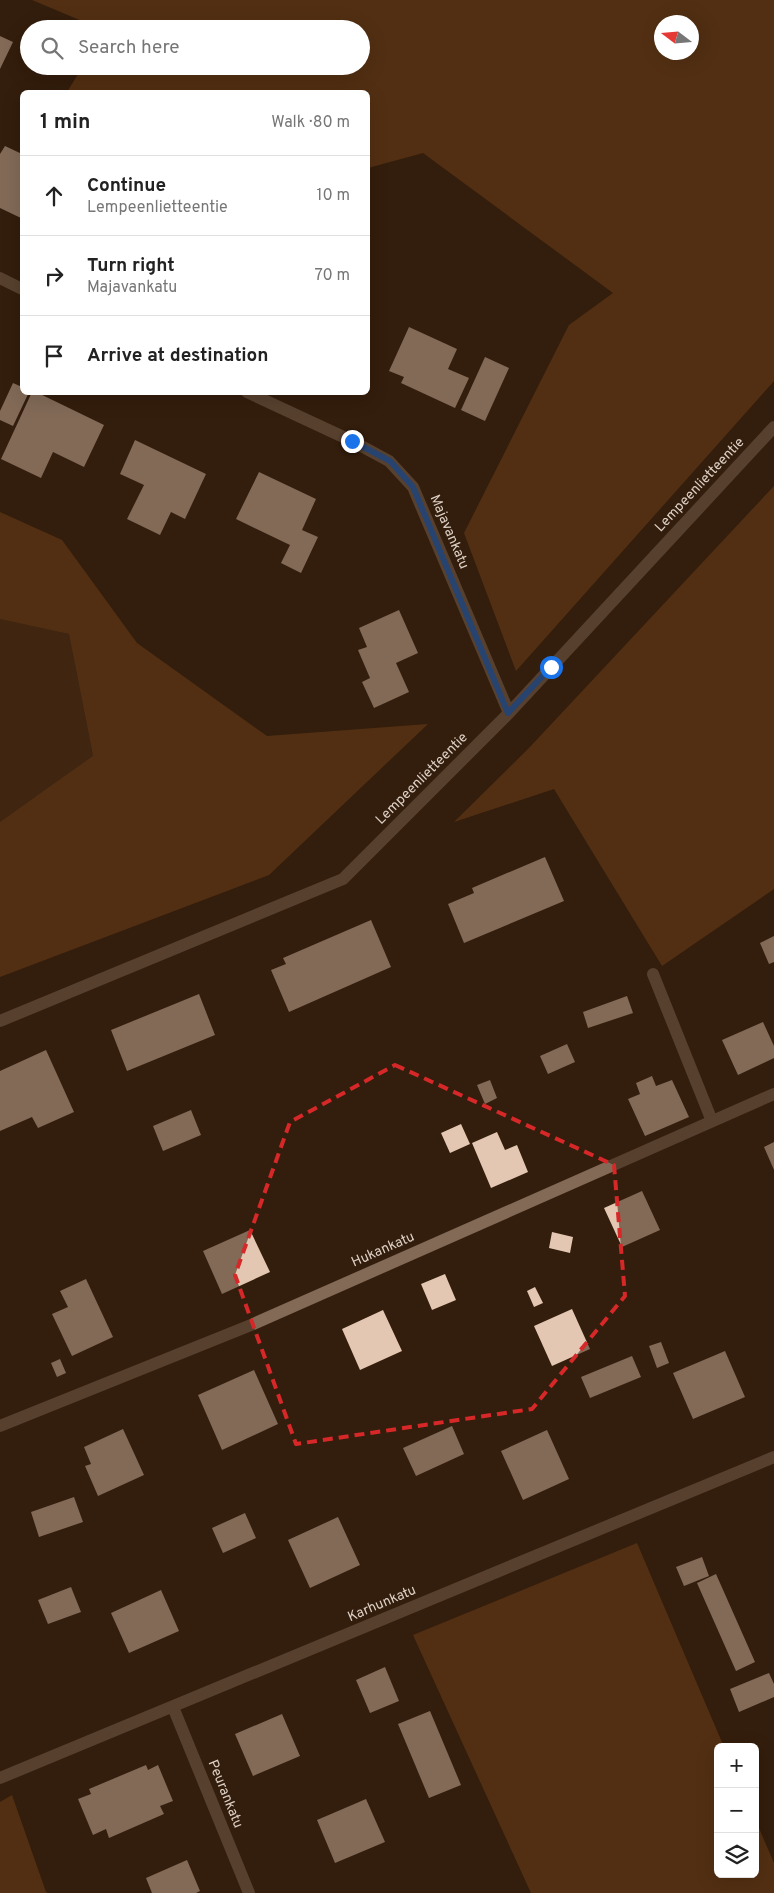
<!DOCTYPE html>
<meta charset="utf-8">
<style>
body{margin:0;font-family:Overpass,sans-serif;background:#f2f2f2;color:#222}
.controls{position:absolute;right:15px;bottom:15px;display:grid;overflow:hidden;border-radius:8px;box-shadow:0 5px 20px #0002}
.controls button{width:45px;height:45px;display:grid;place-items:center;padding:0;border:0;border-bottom:1px solid #e0e0e0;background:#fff;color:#222;font:25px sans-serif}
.compass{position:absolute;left:654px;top:15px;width:45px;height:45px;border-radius:50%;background:#fff;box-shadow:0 5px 20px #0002;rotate:286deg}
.stop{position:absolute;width:15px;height:15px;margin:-11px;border:4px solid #1a73e8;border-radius:50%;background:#fff}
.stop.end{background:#1a73e8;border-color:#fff;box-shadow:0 1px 5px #0008}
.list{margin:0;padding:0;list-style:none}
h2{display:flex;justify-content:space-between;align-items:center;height:65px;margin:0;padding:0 20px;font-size:21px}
h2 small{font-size:16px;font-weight:400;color:#767676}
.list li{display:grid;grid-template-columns:32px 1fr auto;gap:15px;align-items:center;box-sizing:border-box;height:80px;padding:0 20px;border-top:1px solid #e0e0e0}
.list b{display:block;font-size:19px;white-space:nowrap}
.list p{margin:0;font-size:16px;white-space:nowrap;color:#767676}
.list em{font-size:16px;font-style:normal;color:#767676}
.icon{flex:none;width:28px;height:28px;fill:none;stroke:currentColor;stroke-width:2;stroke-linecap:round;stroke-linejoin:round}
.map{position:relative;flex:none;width:774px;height:1893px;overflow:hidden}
.search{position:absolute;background:#fff;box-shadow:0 5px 20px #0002;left:20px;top:20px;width:350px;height:55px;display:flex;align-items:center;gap:12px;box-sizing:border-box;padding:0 18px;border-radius:28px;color:#767676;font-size:19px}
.panel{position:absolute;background:#fff;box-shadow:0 5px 20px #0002;left:20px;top:90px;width:350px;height:305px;border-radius:8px}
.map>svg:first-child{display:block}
</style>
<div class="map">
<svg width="774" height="1893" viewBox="0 0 774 1893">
<rect width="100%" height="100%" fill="#331e0d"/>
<path fill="#503218" d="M 0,619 L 69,634 L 93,757 L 0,822 Z"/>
<path fill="#784619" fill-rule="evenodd" d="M 32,0 L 774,0 L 774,381 L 516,671 L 464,533 L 569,325 L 613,293 L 423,153 L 368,168 L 368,92 L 67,92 L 83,66 L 361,66 L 361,29 L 101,29 ZM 692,22 L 692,52 L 662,52 L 662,22 Z
M 774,486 L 774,889 L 662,966 L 554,789 L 454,822 L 529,748 Z
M 0,512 L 62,540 L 137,643 L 267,736 L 428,724 L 269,875 L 0,977 L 0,822 L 93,756 L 69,634 L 0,619 Z
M 637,1543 L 724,1747 L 718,1747 L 718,1874 L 755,1874 L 755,1819 L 774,1863 L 774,1893 L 531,1893 L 413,1635 Z
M 12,1795 L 46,1892 L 48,1893 L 0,1893 L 0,1802 Z"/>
<path fill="#e3c7b2" d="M 0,36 L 13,42 L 0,69 Z
M 5,146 L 22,154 L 22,215 L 21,218 L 0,208 L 0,154 Z
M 409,327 L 457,349 L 448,369 L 469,378 L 455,408 L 401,383 L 404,377 L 389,371 Z
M 485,357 L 509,368 L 485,421 L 461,410 Z
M 13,383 L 22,387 L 22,392 L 29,392 L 13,426 L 0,420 L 0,411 Z
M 32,392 L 36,392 L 104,425 L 84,467 L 53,452 L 41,478 L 1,459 Z
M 135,440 L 206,474 L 185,519 L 171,512 L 160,535 L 127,519 L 144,485 L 120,474 Z
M 259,472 L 316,499 L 302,530 L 318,537 L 301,573 L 281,563 L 290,545 L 236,519 Z
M 399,610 L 418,653 L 396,663 L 409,692 L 374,708 L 362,682 L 370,678 L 358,650 L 367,647 L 359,628 Z
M 545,857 L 564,901 L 464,943 L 448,904 L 474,893 L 472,888 Z
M 371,920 L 391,967 L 289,1012 L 271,970 L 286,964 L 283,958 Z
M 774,936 L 774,962 L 769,964 L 760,943 Z
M 199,994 L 215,1035 L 127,1071 L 111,1030 Z
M 627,996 L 633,1013 L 588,1028 L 583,1012 Z
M 763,1022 L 774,1046 L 774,1058 L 738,1075 L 722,1040 Z
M 567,1044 L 575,1062 L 548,1074 L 540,1056 Z
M 46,1050 L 74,1112 L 38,1128 L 32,1117 L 0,1131 L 0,1071 Z
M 652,1076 L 656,1086 L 672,1080 L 689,1117 L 645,1136 L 628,1099 L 640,1094 L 636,1083 Z
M 490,1080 L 497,1098 L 485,1104 L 477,1085 Z
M 191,1110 L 201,1135 L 163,1151 L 153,1126 Z
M 461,1124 L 470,1144 L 450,1153 L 441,1133 Z
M 497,1132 L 505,1150 L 517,1145 L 528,1172 L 491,1188 L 472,1143 Z
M 774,1142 L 774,1170 L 764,1147 Z
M 642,1191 L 660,1230 L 622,1247 L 604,1208 Z
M 250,1230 L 270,1272 L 222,1294 L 203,1251 Z
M 552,1232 L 573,1237 L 570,1253 L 549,1248 Z
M 445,1274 L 456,1300 L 432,1310 L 421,1284 Z
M 86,1279 L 113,1337 L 72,1356 L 52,1314 L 68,1307 L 60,1291 Z
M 535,1287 L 543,1303 L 534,1307 L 527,1291 Z
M 572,1309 L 590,1349 L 552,1366 L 534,1326 Z
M 383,1310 L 402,1351 L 360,1370 L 342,1329 Z
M 661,1342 L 669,1363 L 657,1368 L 649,1346 Z
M 725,1351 L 745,1397 L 693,1419 L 673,1373 Z
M 632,1356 L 641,1377 L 590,1398 L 581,1377 Z
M 60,1359 L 66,1373 L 57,1377 L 51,1363 Z
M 254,1370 L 278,1424 L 222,1450 L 198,1395 Z
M 452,1426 L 464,1454 L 416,1476 L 403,1448 Z
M 123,1429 L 144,1475 L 98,1496 L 85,1466 L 91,1464 L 84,1447 Z
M 547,1430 L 569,1479 L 523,1500 L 501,1451 Z
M 74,1497 L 83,1522 L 39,1537 L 31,1512 Z
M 245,1513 L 256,1538 L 223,1553 L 212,1528 Z
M 338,1517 L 360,1565 L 310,1588 L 288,1540 Z
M 702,1557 L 709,1576 L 684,1586 L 676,1567 Z
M 716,1574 L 755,1662 L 736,1671 L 697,1583 Z
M 71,1587 L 81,1612 L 48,1624 L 38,1600 Z
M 161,1590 L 179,1631 L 129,1653 L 111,1613 Z
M 385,1667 L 399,1701 L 370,1713 L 356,1680 Z
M 769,1673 L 774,1684 L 774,1697 L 739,1712 L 730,1689 Z
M 430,1711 L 461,1785 L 429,1798 L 398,1724 Z
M 282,1714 L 300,1756 L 253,1776 L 235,1734 Z
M 146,1765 L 148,1770 L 158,1765 L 173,1801 L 160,1806 L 164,1814 L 109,1838 L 106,1829 L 93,1835 L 78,1799 L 91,1794 L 89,1789 Z
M 366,1799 L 385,1842 L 335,1863 L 317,1820 Z
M 187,1860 L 200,1891 L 196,1893 L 152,1893 L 146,1878 Z"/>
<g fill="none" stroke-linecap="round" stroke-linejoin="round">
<path stroke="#836a57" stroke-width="12" d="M 653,974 L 712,1121"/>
<path stroke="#836a57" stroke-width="12" d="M 0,278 L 22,289
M 247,392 L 352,441 L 389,461 L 413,487 L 509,713
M 0,1021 L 343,879 L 509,713 L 774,427
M 0,1426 L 251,1325 L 774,1094
M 173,1707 L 249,1893
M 0,1778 L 774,1457"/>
</g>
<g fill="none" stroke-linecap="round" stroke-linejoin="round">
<path stroke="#1a73e8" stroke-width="6" d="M 352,441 L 390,461 L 413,487 L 508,713 L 551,667"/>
</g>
<path d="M0 0H774V1893H0ZM 395,1065 L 614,1165 L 625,1296 L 532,1409 L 296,1444 L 235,1275 L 290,1122 Z" fill="#331e0d" fill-opacity=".55" fill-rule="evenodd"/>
<path fill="none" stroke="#d62828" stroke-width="4" stroke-dasharray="10 6" stroke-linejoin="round" d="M 395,1065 L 614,1165 L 625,1296 L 532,1409 L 296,1444 L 235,1275 L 290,1122 Z"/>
<g text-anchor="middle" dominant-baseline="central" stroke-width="5" stroke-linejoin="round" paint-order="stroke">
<g font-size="14" fill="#ded0c5" stroke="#331e0d">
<text transform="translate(700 485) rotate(-47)">Lempeenlietteentie</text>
<text transform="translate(449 532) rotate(67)">Majavankatu</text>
<text transform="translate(422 779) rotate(-45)">Lempeenlietteentie</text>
<text transform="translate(383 1250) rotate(-24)">Hukankatu</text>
<text transform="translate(382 1604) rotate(-23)">Karhunkatu</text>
<text transform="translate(225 1794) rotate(68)">Peurankatu</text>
</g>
</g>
</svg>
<div class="controls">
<button>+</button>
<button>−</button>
<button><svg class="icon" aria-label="layers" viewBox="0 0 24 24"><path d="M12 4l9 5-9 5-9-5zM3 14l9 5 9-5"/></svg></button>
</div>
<svg class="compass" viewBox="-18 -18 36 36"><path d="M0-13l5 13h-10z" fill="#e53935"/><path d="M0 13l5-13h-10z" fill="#767676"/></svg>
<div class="stop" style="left:551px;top:667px"></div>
<div class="stop end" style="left:352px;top:441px"></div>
<div class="search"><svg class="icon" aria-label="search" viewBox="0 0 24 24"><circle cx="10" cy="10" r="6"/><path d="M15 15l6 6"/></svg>Search here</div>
<section class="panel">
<h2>1 min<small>Walk · 80 m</small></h2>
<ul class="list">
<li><svg class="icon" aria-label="ahead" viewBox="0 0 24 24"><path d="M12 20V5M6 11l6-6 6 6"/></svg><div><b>Continue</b><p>Lempeenlietteentie</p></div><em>10 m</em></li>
<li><svg class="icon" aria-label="right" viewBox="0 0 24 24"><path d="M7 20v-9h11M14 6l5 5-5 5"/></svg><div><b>Turn right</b><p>Majavankatu</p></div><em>70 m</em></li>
<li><svg class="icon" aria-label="arrive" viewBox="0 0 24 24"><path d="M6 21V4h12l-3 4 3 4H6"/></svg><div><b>Arrive at destination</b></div></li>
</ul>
</section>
</div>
